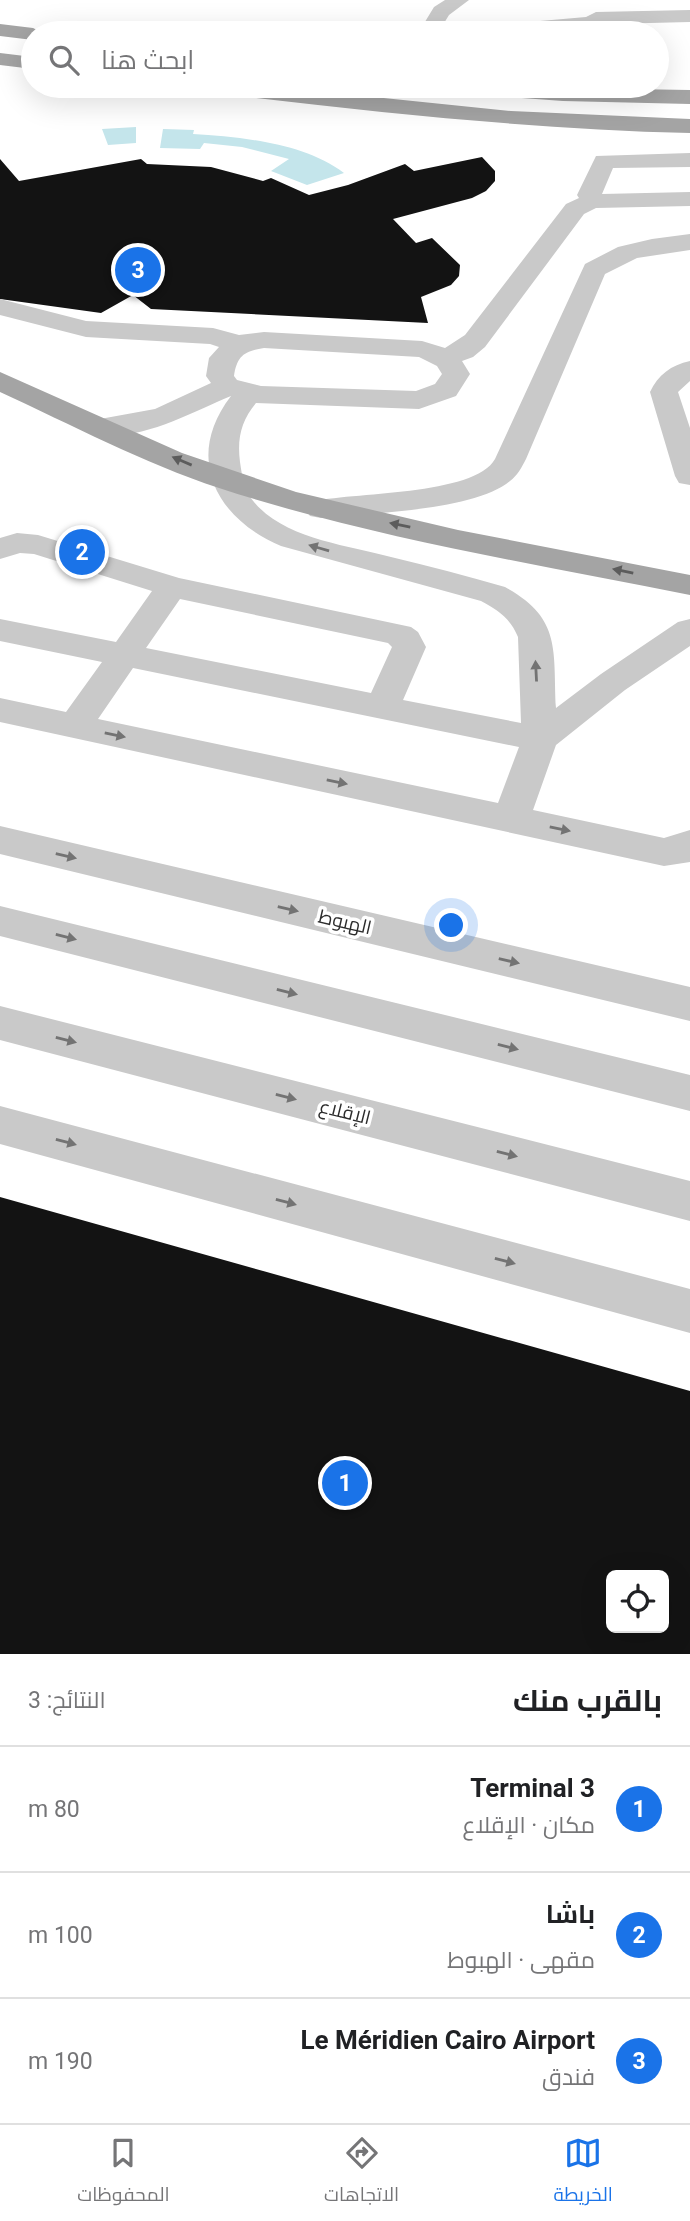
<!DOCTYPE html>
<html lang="ar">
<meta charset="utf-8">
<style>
body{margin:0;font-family:Roboto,Cairo,sans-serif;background:#f2f2f2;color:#202124;direction:rtl}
.controls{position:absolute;right:21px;bottom:21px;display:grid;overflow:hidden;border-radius:10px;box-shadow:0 7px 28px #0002}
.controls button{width:63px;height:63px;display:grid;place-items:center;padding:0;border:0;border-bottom:2px solid #e0e0e0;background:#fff;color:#202124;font:35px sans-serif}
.you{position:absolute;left:452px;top:926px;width:24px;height:24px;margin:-18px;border:5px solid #fff;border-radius:50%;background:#1a73e8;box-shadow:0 0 0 10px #1a73e833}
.badge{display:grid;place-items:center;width:46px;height:46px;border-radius:50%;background:#1a73e8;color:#fff;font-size:23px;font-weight:700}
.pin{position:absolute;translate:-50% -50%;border:4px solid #fff;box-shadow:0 2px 7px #0006}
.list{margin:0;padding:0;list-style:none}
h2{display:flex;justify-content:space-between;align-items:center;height:91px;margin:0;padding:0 28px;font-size:30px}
h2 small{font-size:23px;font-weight:400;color:#757577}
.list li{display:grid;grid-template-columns:46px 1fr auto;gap:21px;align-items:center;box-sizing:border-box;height:126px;padding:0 28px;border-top:2px solid #e0e0e0}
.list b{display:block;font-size:26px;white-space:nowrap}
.list p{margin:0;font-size:23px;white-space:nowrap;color:#757577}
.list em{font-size:23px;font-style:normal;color:#757577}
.icon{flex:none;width:38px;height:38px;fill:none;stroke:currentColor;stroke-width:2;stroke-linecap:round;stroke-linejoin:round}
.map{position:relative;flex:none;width:690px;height:1654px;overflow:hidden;direction:ltr}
.search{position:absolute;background:#fff;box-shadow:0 7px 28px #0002;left:21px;right:21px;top:21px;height:77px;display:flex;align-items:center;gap:18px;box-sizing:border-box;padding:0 24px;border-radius:38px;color:#757577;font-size:26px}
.sheet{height:469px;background:#fff}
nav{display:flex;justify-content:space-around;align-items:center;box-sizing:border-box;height:98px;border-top:2px solid #e0e0e0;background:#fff;font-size:19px;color:#757577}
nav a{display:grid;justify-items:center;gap:4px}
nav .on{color:#1a73e8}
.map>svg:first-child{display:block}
</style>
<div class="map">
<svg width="690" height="1654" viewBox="0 0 690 1654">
<rect width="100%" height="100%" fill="#fff"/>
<path fill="#c4e5eb" d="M 136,127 L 136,143 L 108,145 L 102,129 Z
M 163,129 L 194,130 L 193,134 C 242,137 304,143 344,173 L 307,185 L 271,171 L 289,159 L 242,147 L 204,143 L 200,149 L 160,148 Z"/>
<path fill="#131313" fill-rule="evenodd" d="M 482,157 L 495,171 L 495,181 L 486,191 L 472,198 L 393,219 L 416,243 L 432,238 L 460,265 L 459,276 L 451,285 L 421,297 L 428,323 L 151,309 L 133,295 L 101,313 L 0,299 L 0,159 L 19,181 L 141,159 L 147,164 L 211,167 L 263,181 L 271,178 L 309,195 L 348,185 L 405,164 L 414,171 Z
M 0,1197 L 690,1391 L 690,1654 L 0,1654 ZM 611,1575 L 664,1575 L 664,1628 L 611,1628 Z"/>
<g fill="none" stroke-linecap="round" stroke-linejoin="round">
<path fill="#c9c9c9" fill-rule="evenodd" d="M 445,0 L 469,0 L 449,15 L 438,33 L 422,33 L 420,30 L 434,7 Z
M 690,10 L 690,22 L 609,24 L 599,29 L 547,31 L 540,29 L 537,25 L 540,21 L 586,17 L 596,12 Z
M 690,153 L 690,167 L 613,168 L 602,194 L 690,192 L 690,206 L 596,208 L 584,214 L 485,347 L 473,357 L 462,361 L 470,374 L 456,396 L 419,409 L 256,403 C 241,421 237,439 240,462 C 242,476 244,491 254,502 C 285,539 347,545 391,557 C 429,566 467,576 505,587 C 562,618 553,650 556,708 L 601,674 L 678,622 L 690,619 L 690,646 L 625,690 L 556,745 L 533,810 L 664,838 L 690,830 L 690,862 L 664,866 L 0,722 L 0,698 L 66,712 L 102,662 L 0,641 L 0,619 L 116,642 L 152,591 L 34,554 L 20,553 L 0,559 L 0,538 L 17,533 L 38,535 L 179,578 L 411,627 L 418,632 L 426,647 L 403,700 L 521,723 L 518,637 C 510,618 499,611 481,601 L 281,546 C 215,518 184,457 231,396 C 190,413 135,445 89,433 L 84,427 L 89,421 L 155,409 L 211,383 L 206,376 L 209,358 L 219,347 L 210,344 L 86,337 L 0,315 L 0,299 L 86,321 L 213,328 L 239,335 L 264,332 L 422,341 L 445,348 L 465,335 L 566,204 L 579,198 L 577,195 L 596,156 ZM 264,348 L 419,357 L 437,366 L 442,374 L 435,384 L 416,391 L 261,386 L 237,380 L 234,376 C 237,356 244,351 264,348 ZM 180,599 L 388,643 L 392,647 L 371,693 L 146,648 ZM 133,668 L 519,747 L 498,803 L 98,719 Z
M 690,234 L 690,250 L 637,258 L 605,274 L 526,459 C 522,467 517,476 510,481 C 474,511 368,513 321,518 L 310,516 L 305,509 L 310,502 C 350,492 475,496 495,459 L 585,264 L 618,247 L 652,239 Z
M 690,361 L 690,381 L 678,392 L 690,428 L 690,485 L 679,483 L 675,476 L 650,392 C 658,375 671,365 690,361 Z
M 0,826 L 690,987 L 690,1021 L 0,854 Z
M 0,906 L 690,1075 L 690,1111 L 0,936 Z
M 0,1006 L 690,1181 L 690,1221 L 0,1040 Z
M 0,1106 L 690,1289 L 690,1333 L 0,1144 Z"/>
<path fill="#a4a4a4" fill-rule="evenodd" d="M 0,24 L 33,28 L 43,33 L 33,33 L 33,40 L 0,36 Z
M 0,53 L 33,57 L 33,69 L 0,65 Z
M 203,86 L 267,86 L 511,111 L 690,119 L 690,133 C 530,129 372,112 214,93 L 206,91 Z
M 443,86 L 690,90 L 690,104 L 563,101 L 454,93 L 446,91 Z
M 0,372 L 182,453 L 296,492 L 458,530 L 690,575 L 690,595 C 532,563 372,538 219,488 C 143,463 72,425 0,392 Z"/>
</g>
<defs><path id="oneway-solid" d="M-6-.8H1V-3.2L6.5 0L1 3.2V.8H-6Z" transform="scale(1.75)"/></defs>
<g fill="#5c5c5c">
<use href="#oneway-solid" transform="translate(182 461) rotate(-157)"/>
<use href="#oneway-solid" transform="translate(400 525) rotate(-168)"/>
<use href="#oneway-solid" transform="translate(623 571) rotate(-168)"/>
</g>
<g fill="#737373">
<use href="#oneway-solid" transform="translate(319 548) rotate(-164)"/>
<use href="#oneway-solid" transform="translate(536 671) rotate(-93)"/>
<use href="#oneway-solid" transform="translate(115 735) rotate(12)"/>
<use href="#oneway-solid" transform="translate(337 782) rotate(12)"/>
<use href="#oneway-solid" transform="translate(560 829) rotate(12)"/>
<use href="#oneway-solid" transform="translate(66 856) rotate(13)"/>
<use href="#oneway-solid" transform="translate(288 909) rotate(13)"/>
<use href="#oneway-solid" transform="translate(66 937) rotate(14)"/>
<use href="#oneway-solid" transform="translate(509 961) rotate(13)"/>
<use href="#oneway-solid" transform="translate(287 992) rotate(14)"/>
<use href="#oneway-solid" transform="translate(66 1040) rotate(14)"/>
<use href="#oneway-solid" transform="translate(508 1047) rotate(14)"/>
<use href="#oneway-solid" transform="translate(286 1097) rotate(14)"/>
<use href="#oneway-solid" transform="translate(66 1142) rotate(15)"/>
<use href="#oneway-solid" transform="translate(507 1154) rotate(14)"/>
<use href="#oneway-solid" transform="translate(286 1202) rotate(15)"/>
<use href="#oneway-solid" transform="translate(505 1261) rotate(15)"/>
</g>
<g text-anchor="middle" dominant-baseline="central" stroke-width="7" stroke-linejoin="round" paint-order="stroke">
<g font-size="19" fill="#2c2c2c" stroke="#fff">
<text transform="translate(345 922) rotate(13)">الهبوط</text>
<text transform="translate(345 1112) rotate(14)">الإقلاع</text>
</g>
</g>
</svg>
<div class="controls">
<button><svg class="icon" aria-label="locate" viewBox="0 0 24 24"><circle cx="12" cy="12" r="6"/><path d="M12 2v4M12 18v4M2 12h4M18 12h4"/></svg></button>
</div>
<div class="you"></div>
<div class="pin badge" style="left:345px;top:1483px">1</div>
<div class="pin badge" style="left:82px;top:552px">2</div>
<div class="pin badge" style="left:138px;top:270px">3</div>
<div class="search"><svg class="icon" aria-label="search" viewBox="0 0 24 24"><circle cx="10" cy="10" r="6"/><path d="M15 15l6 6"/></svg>ابحث هنا</div>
</div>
<section class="sheet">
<h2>بالقرب منك<small>النتائج: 3</small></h2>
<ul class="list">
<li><span class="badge">1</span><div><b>Terminal 3</b><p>مكان · الإقلاع</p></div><em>80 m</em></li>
<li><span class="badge">2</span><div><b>باشا</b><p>مقهى · الهبوط</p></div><em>100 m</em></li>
<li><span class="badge">3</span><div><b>Le Méridien Cairo Airport</b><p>فندق</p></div><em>190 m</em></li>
</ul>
</section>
<nav>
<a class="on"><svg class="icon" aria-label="map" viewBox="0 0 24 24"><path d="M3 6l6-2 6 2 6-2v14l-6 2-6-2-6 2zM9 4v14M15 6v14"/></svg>الخريطة</a>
<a><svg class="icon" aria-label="directions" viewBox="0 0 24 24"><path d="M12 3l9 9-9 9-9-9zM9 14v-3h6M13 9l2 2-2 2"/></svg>الاتجاهات</a>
<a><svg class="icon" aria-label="saved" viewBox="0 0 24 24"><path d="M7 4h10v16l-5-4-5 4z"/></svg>المحفوظات</a>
</nav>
